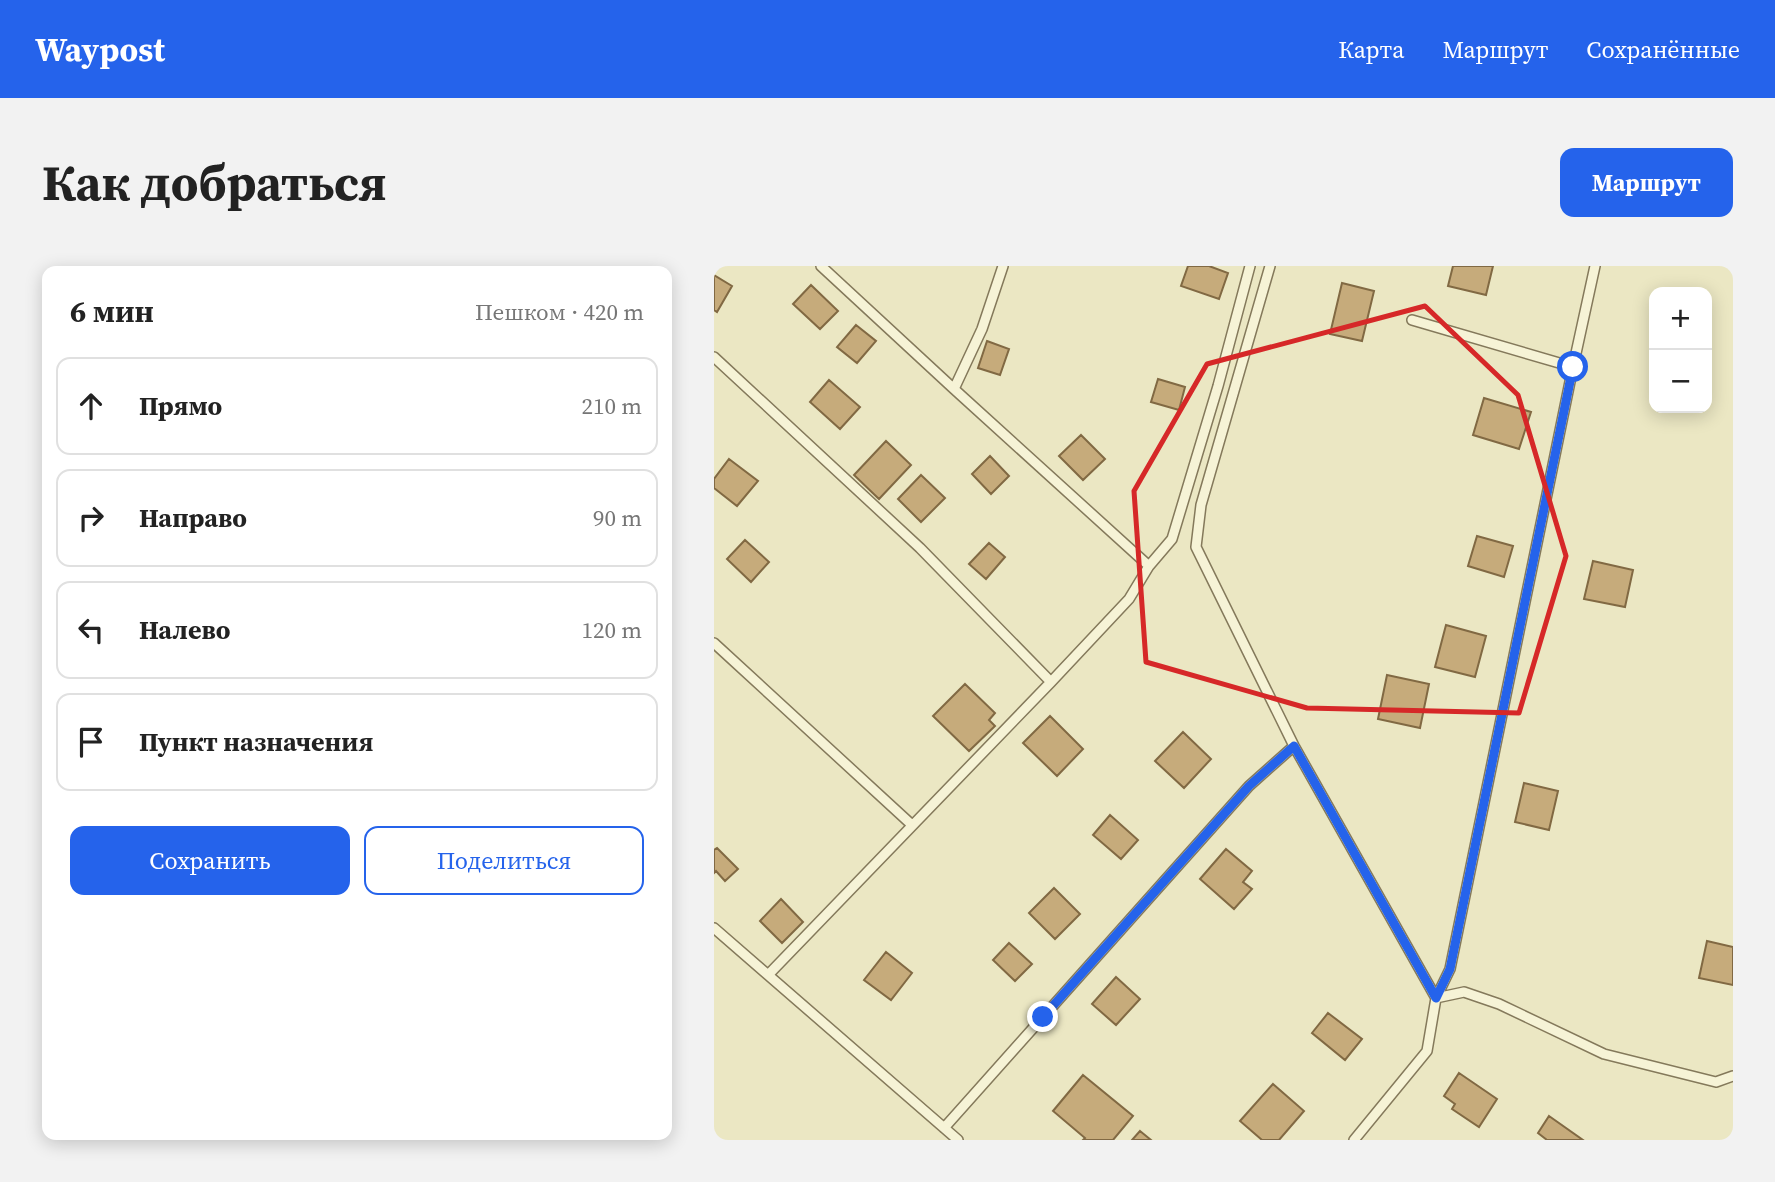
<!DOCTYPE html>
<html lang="ru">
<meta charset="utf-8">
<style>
body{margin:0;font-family:"Source Serif 4",serif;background:#f2f2f2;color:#222}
.controls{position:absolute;right:21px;top:21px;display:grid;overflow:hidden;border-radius:14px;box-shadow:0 4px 18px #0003}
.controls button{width:63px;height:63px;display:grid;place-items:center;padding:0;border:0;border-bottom:2px solid #e0e0e0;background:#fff;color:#222;font:35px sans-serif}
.stop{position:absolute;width:21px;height:21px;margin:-16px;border:5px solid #2563eb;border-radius:50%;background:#fff}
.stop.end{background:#2563eb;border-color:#fff;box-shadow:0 2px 7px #0008}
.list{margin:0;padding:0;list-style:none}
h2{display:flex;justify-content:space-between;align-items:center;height:91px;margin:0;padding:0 28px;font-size:30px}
h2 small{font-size:23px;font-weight:400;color:#767676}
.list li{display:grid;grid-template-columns:46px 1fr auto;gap:21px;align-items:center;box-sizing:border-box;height:98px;margin:0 14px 14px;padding:0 14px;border:2px solid #e0e0e0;border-radius:14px}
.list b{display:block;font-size:26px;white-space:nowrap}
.list em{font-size:23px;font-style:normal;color:#767676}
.actions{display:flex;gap:14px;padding:21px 28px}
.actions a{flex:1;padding:16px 0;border:2px solid #2563eb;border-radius:14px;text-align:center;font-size:24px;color:#2563eb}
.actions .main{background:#2563eb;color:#fff}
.icon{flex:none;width:38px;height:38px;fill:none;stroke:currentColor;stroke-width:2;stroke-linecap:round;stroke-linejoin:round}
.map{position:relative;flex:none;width:1019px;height:874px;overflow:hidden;border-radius:14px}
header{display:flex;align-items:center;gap:42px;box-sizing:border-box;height:98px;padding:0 35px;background:#2563eb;color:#fff}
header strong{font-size:33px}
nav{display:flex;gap:38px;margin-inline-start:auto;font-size:24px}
.intro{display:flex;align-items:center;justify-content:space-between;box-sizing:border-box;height:168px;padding:0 42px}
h1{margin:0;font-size:49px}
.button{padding:18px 32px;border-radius:14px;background:#2563eb;color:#fff;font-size:24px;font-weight:700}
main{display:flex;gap:42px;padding:0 42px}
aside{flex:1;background:#fff;border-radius:14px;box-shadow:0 4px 18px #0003}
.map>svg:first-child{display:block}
</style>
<header>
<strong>Waypost</strong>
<nav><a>Карта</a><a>Маршрут</a><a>Сохранённые</a></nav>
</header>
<div class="intro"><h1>Как добраться</h1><a class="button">Маршрут</a></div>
<main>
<aside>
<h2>6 мин<small>Пешком · 420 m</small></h2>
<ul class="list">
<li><svg class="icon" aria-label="ahead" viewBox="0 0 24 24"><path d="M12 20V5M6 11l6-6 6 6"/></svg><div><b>Прямо</b></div><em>210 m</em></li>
<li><svg class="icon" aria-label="right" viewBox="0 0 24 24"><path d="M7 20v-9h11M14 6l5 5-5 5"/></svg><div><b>Направо</b></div><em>90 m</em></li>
<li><svg class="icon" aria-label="left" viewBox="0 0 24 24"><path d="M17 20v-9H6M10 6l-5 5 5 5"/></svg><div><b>Налево</b></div><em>120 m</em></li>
<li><svg class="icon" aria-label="arrive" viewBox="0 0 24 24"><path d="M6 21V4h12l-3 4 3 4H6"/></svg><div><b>Пункт назначения</b></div></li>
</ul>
<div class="actions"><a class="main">Сохранить</a><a>Поделиться</a></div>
</aside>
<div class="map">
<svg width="1019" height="874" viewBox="0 0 1019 874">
<rect width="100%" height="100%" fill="#ebe7c3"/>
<path fill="#c6ab7b" stroke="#816943" stroke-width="2" d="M 474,0 L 495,0 L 514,7 L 505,33 L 467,20 Z
M 739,0 L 779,0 L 772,29 L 734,20 Z
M 0,9 L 18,20 L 3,46 L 0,44 Z
M 628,17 L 660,25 L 648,75 L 616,68 Z
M 97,19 L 124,45 L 106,63 L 79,38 Z
M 142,59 L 162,75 L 143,97 L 123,81 Z
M 273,75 L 295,83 L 286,109 L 264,102 Z
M 444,113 L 471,121 L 465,144 L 437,136 Z
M 115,114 L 146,141 L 126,163 L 96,136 Z
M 770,132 L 817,146 L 805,183 L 759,169 Z
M 367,169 L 391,193 L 369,214 L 345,190 Z
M 172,175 L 197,199 L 165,233 L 140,209 Z
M 276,190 L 295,210 L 277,228 L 258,208 Z
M 15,193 L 44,215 L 23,240 L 0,222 L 0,213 Z
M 207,209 L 231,232 L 207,256 L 184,233 Z
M 763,270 L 799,280 L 790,311 L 754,300 Z
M 31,274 L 55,296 L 37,316 L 13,293 Z
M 275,277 L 291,291 L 272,313 L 255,298 Z
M 879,295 L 919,304 L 911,341 L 870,333 Z
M 732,359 L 772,370 L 761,411 L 721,401 Z
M 673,409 L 715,418 L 706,462 L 664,453 Z
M 251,418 L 281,447 L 275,454 L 281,460 L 255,485 L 219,450 Z
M 336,450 L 369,483 L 343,510 L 309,477 Z
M 469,466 L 497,493 L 470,522 L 441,495 Z
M 810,517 L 844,525 L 835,564 L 801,556 Z
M 396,549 L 424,574 L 407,593 L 379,569 Z
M 3,582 L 24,603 L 11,615 L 2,605 L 0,607 L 0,584 Z
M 512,583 L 538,605 L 529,616 L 538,623 L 520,643 L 486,613 Z
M 340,622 L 366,648 L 341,673 L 315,647 Z
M 67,633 L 89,656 L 68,677 L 46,655 Z
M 993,675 L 1019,681 L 1019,719 L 985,712 Z
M 295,677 L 318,698 L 301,715 L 279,694 Z
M 172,686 L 198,707 L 177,734 L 150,714 Z
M 402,711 L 426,733 L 402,759 L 378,738 Z
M 614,747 L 648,773 L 631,794 L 598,767 Z
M 745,807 L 783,833 L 765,861 L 738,843 L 741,838 L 730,830 Z
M 369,809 L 419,850 L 399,874 L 369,874 L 371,872 L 339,845 Z
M 559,818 L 590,845 L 565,874 L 548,874 L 526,855 Z
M 835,850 L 869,874 L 833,874 L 824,867 Z
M 426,865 L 437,874 L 418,874 Z"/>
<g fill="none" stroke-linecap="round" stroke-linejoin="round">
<defs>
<path id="lane" d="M 107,0 L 240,123 L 435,300
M 556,0 L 487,239 L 482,281 L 580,480 L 722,732 L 750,726 L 785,738 L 890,788 L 1002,816 L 1019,810
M 698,54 L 859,101
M 0,91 L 206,282 L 337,416
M 240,123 L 268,63 L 289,0
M 0,377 L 198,559
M 0,662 L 244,874
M 54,709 L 337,416 L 415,333 L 435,300 L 458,273 L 504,120 L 536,0
M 230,862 L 535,520 L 580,480
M 640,874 L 713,785 L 722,732 L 736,703 L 859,101 L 881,0"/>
</defs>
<use href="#lane" stroke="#84795b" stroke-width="12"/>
<use href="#lane" stroke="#f6f3d6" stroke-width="9"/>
</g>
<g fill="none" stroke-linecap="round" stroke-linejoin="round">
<path stroke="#2563eb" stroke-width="9" d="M 329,751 L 535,520 L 580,480 L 722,732 L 736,703 L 859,101"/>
</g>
<path fill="none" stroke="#d62828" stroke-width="5" stroke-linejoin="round" d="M 711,40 L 804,129 L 852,290 L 805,447 L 593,442 L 432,396 L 420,225 L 493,98 Z"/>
</svg>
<div class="controls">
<button>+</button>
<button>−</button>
</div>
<div class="stop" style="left:859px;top:101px"></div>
<div class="stop end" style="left:329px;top:751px"></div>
</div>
</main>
